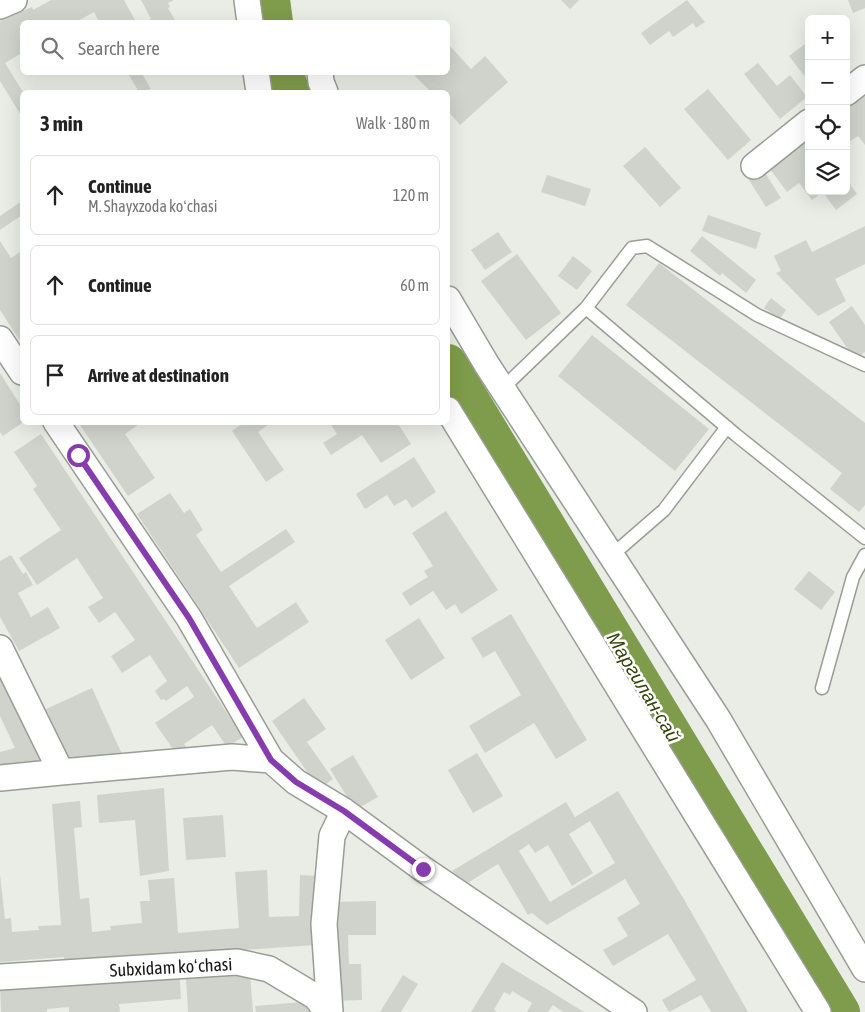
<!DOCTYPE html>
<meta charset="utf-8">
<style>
body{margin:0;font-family:"Asap Condensed",sans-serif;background:#f6f6f6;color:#222}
.controls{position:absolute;right:15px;top:15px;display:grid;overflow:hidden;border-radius:8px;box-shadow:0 5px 20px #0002}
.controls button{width:45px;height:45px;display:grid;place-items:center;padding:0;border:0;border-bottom:1px solid #e0e0e0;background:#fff;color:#222;font:25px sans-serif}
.stop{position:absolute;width:15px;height:15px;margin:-11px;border:4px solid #863cae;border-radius:50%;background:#fff}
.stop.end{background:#863cae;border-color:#fff;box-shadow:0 1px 5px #0008}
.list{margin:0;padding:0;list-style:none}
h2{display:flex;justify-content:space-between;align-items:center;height:65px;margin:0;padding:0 20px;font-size:21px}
h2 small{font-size:16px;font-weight:400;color:#767676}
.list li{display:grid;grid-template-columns:32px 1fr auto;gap:15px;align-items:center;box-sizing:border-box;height:80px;margin:0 10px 10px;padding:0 10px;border:1px solid #e0e0e0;border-radius:8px}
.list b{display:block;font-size:19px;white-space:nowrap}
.list p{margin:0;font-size:16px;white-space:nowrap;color:#767676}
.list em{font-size:16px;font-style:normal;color:#767676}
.icon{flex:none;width:28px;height:28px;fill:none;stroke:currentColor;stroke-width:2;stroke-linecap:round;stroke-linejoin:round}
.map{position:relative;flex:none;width:865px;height:1012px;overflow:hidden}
.search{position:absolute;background:#fff;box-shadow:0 5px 20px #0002;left:20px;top:20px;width:430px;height:55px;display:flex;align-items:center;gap:12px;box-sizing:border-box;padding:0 18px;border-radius:8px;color:#767676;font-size:19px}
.panel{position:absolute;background:#fff;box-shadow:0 5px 20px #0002;left:20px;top:90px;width:430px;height:335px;border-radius:8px}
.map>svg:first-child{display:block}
</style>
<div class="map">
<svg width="865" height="1012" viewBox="0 0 865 1012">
<rect width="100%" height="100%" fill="#e9ede5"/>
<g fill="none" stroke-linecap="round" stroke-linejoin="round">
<path stroke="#7e9c4b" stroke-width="38" d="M 271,0 L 274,22
M 284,72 L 291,92
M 448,363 L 841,1012"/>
</g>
<path fill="#d0d3cc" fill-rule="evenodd" d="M 51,0 L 124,0 L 136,22 L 99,22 L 94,12 L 76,22 L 22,22 L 22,53 L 5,63 L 23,92 L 22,117 L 0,81 L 0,21 L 32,7 L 33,10 Z
M 141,0 L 174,0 L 168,3 L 170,7 L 168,8 L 176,22 L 145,22 L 151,19 Z
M 561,0 L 579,0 L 570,9 Z
M 687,0 L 705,22 L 696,28 L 693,23 L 673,37 L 669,31 L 650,45 L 641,33 Z
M 848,0 L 865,0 L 865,8 L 853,13 Z
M 809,41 L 809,82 L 789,56 Z
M 449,45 L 471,69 L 485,56 L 508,82 L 460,125 L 448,111 L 448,92 L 431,92 L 415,76 L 418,72 L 448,72 Z
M 758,63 L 777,86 L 790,75 L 807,97 L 780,119 L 744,74 Z
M 127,72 L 141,72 L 151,89 L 139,92 Z
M 865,84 L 865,145 L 858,136 L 846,144 L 846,97 Z
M 708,89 L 751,140 L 728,160 L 684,109 Z
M 809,128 L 809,191 L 846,191 L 846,179 L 857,194 L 836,210 L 823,192 L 812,200 L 799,183 L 787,192 L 764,161 Z
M 645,147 L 681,188 L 660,207 L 623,166 Z
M 762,168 L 781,198 L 766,207 L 747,177 Z
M 547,175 L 591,189 L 585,206 L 541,192 Z
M 22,201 L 22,215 L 0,230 L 0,216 Z
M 708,215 L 761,233 L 756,249 L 702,231 Z
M 865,226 L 865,264 L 835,279 L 846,301 L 818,316 L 776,273 L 781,271 L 774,256 L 806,240 L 812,252 Z
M 498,232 L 512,252 L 485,270 L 471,250 Z
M 702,236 L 756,280 L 746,293 L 722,273 L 720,276 L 690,251 Z
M 0,241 L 11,258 L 22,251 L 22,344 L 0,310 Z
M 517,254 L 561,313 L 526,340 L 481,281 Z
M 573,256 L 592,271 L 577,290 L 558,276 Z
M 659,263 L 865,423 L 865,505 L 859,512 L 830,489 L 842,473 L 626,305 Z
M 771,298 L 786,310 L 780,319 L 764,308 Z
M 852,306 L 865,325 L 865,352 L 855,359 L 829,322 Z
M 592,335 L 709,429 L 675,471 L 558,376 Z
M 0,373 L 22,408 L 22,423 L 3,436 L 0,432 Z
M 78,422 L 142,422 L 125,434 L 155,478 L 128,496 Z
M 245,422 L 272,422 L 258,432 L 284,470 L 266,482 L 232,431 Z
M 329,422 L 397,422 L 411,444 L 381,463 L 362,435 L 331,455 L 323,443 L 337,434 Z
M 41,434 L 243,737 L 227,747 L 212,725 L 184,744 L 189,751 L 179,758 L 155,723 L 194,697 L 187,686 L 166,701 L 164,699 L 161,700 L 155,691 L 167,681 L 150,655 L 122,673 L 111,656 L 135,640 L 115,612 L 99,623 L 88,607 L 103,598 L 77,558 L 37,585 L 19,558 L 61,530 L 33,489 L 37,486 L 14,452 Z
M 414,457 L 436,492 L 412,508 L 406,499 L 394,506 L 387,495 L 365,509 L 356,494 Z
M 170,493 L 184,513 L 190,509 L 203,530 L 196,535 L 221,572 L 286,529 L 295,542 L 229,586 L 257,628 L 296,602 L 309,622 L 239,668 L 137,514 Z
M 446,511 L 498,590 L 461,614 L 455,604 L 446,610 L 433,591 L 410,606 L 402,593 L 428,577 L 424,571 L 433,566 L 412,533 Z
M 11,555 L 23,574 L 26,572 L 33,585 L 18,593 L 31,617 L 48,607 L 60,628 L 19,651 L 0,617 L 0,561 Z
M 809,571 L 835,592 L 821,610 L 794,589 Z
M 511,614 L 587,740 L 556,759 L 534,723 L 485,753 L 469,726 L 521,695 L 495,651 L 483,658 L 471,638 Z
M 419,618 L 445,658 L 411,680 L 385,640 Z
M 0,663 L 47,759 L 0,772 L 0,752 L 15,748 L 0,716 Z
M 92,688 L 126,763 L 73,770 L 46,709 Z
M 304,698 L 326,729 L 307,742 L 333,779 L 319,789 L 272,721 Z
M 477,753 L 503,796 L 473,813 L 448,770 Z
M 353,755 L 378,797 L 355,810 L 330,769 Z
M 164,788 L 169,871 L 140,876 L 135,820 L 99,823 L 97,795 Z
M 618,791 L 685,901 L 748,1012 L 711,1012 L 701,995 L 669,1012 L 662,1000 L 696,980 L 668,934 L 613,966 L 603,950 L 628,936 L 617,918 L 640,904 L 625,879 L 547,925 L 532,913 L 528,915 L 498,864 L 466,884 L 452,871 L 566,802 L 575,817 ZM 590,821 L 615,863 L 550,902 L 519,851 L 529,844 L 535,853 L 548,845 L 572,886 L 593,873 L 569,834 Z
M 80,801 L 82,827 L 74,828 L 80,899 L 89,898 L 92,932 L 111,930 L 110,926 L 142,923 L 140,901 L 150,901 L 148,880 L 174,878 L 178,933 L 239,928 L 235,872 L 267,870 L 269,917 L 299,916 L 300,875 L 319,876 L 316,945 L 64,962 L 64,957 L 0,962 L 0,875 L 5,919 L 11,918 L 12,932 L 39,930 L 38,926 L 61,925 L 52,804 Z
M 223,815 L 226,857 L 186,860 L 183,818 Z
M 376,901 L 376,935 L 348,935 L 349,964 L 361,964 L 362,1000 L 332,1001 L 331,902 Z
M 502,962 L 558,996 L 584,1012 L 563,1012 L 553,1005 L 548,1012 L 527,1012 L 532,1003 L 512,991 L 510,995 L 504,992 L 494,1010 L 497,1012 L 471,1012 Z
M 179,967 L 181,999 L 119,1004 L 120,1012 L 69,1012 L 69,1007 L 47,1009 L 47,1012 L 1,1012 L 0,981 Z
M 250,973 L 253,1012 L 188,1012 L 186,978 Z
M 403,975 L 418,984 L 401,1012 L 380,1012 Z
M 315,1001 L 316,1012 L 256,1012 L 255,1006 Z"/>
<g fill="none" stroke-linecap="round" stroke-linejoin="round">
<defs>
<path id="lane" d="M 586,308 L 736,435 L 865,538
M 503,388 L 586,308 L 632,248 L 647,246 L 757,315 L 865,365
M 611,556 L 664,510 L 727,427
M 822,688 L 853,577 L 865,555"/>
<path id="street" d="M 247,0 L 250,22
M 0,6 L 14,0
M 256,72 L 259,92
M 320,72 L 321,82 L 325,92
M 846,93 L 865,78
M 754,166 L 809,122
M 448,299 L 487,365 L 718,719 L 865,969
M 0,339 L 22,372
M 448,410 L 818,1012
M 56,422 L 189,618 L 271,760
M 0,648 L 61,772 L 232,757 L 271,760 L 296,782 L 344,811 L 423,869 L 634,1012
M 0,778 L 61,772
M 0,977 L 237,962 L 269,969 L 316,997 L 327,1012
M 330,1012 L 324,924 L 332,836 L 344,811"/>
</defs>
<use href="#lane" stroke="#999d95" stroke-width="15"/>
<use href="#street" stroke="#999d95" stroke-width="28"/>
<use href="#lane" stroke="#fff" stroke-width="12"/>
<use href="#street" stroke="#fff" stroke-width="25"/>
</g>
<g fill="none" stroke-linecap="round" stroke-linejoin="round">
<path stroke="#863cae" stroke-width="6" d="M 78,455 L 189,618 L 271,760 L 296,782 L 344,811 L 423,869"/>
</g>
<g text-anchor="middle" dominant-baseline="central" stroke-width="5" stroke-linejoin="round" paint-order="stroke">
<g font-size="18" fill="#171816" stroke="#fff">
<text transform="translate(171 967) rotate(-3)">Subxidam koʻchasi</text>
</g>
<g font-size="19" font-style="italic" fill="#304405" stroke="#fff">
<text transform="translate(644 687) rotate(59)">Маргилан-сай</text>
</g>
</g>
</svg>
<div class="controls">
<button>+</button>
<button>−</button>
<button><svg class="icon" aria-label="locate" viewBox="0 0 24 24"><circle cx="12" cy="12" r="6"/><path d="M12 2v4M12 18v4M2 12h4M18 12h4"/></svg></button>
<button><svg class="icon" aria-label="layers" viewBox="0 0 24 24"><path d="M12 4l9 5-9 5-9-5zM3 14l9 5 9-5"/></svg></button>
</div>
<div class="stop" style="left:78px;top:455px"></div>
<div class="stop end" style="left:423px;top:869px"></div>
<div class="search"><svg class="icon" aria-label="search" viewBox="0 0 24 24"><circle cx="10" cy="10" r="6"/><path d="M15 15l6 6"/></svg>Search here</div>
<section class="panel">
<h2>3 min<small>Walk · 180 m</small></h2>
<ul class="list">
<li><svg class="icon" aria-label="ahead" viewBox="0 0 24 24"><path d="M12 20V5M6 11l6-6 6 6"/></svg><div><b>Continue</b><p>M. Shayxzoda koʻchasi</p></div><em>120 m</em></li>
<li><svg class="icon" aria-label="ahead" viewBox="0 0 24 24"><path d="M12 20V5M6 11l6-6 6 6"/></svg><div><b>Continue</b></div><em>60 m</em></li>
<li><svg class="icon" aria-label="arrive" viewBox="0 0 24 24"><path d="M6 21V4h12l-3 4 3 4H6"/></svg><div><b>Arrive at destination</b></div></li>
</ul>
</section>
</div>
